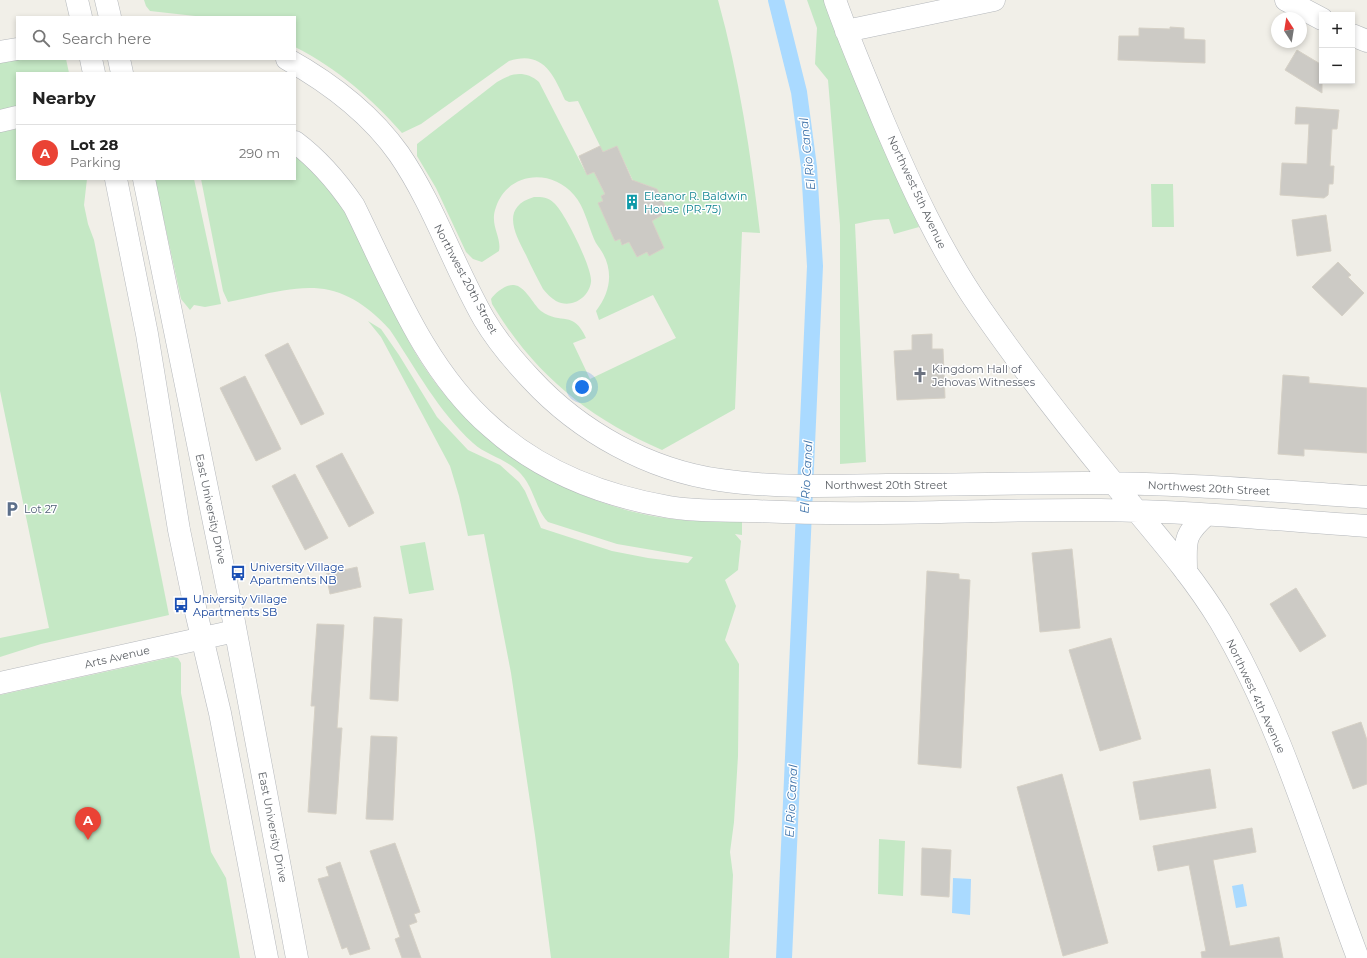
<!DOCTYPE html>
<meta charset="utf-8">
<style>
body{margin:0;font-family:Montserrat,sans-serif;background:#f2f2f2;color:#222}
.controls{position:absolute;right:12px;top:12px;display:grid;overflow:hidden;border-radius:0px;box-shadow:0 2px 6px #0003}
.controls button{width:36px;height:36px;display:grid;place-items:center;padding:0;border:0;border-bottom:1px solid #e0e0e0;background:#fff;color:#222;font:20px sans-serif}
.compass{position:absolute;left:1271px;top:12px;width:36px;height:36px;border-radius:50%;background:#fff;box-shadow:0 2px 6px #0003;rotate:348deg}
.you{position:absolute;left:582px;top:387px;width:14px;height:14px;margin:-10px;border:3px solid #fff;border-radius:50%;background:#1a73e8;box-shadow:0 0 0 6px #1a73e833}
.badge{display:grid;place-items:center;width:26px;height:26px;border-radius:50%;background:#ea4335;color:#fff;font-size:13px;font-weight:700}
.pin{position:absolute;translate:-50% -33px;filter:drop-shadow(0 1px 2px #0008)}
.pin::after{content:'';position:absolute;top:21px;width:14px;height:12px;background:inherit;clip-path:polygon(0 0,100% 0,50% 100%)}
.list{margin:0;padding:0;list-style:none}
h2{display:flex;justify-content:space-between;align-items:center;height:52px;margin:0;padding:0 16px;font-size:17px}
h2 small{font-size:13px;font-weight:400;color:#767676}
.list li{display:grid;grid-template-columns:26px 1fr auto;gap:12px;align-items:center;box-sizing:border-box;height:56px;padding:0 16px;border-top:1px solid #e0e0e0}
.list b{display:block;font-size:15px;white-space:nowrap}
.list p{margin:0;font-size:13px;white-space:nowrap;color:#767676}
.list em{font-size:13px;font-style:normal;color:#767676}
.icon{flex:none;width:22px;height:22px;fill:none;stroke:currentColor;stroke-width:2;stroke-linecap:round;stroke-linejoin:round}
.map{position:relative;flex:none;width:1367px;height:958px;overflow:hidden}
.search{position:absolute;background:#fff;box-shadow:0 2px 6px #0003;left:16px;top:16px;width:280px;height:44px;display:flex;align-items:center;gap:10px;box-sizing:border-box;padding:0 14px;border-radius:0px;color:#767676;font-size:15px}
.panel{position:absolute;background:#fff;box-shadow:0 2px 6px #0003;left:16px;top:72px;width:280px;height:108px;border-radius:0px}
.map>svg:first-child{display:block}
</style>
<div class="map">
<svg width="1367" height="958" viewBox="0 0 1367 958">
<rect width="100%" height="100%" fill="#f1efe8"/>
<path fill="#c5e8c5" d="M 144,0 L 718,0 C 739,76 751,154 760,233 L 742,232 L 735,409 L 662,450 C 588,418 534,374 492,304 L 491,299 C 495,293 506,284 514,285 C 525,286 533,304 541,311 C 562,326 573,309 586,338 L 573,343 L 590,379 L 676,338 L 653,295 L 599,320 L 596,311 C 610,293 614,272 602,252 C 599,247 596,244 594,239 C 588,225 584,206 574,195 C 551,168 508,172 496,207 C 489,225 502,237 499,251 L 482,262 L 473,259 L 466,252 L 436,188 L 417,156 L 417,144 L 497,82 C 511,73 525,70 539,82 L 587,175 L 594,172 L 605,194 L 601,196 L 603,201 L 599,203 L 615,241 L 620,239 L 623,245 L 629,242 L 637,257 L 647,252 L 649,255 L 664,248 L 652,221 L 662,215 L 665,206 L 657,189 L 641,183 L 635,185 L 617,146 L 603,152 L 578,101 L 569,102 L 565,100 C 553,73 542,50 509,61 L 421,124 L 402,133 C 371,98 337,68 295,47 L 295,17 L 204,17 L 150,11 L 146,6 Z
M 807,0 L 825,0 L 919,227 L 894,234 L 889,219 L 874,220 L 855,224 L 866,462 L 840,464 L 840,225 L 828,80 L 815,64 L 817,28 Z
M 21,59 L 66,59 L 69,73 L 17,73 L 17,107 L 0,111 L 0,63 Z
M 17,129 L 17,179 L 87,179 L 84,205 L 88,224 L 94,240 L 169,615 L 41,644 L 0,657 L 0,638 L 49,628 L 0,391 L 0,132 Z
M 295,153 C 304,162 314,170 322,179 C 360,222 380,285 406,336 C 455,432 553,499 658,517 C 686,522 714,521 742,522 L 742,535 L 735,534 L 741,541 L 738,570 L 725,580 L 736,606 L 725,640 L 739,664 L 738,756 L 734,822 L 730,852 L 733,875 L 729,958 L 551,958 L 535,835 L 511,673 L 484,534 L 468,536 L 459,496 L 450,466 L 381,337 L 368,321 L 381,329 L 399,355 L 437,417 L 468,450 L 500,465 L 519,482 L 525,491 L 541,528 L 612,551 L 648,558 L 688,563 L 693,557 L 617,544 L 548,522 C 536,510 534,488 521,474 C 508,459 487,456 473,443 C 438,411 416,369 390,330 C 335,270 298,288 228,302 L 223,291 L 201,179 L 295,179 Z
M 155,179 L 194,179 L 221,304 L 205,307 L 194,305 L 190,310 L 181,299 Z
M 1151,184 L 1173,184 L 1174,227 L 1152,227 Z
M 534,197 C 542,197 548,197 554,203 C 564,211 593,269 591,282 C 589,298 571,309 556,301 C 551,298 547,294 543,289 C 537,278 531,266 526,255 C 515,234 500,207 534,197 Z
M 425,542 L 434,590 L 409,594 L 400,546 Z
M 173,657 L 178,658 L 181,663 L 181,693 L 211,852 L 226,878 L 240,958 L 0,958 L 0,695 Z
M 879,839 L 905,841 L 903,896 L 878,894 Z"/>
<path fill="#aadaff" d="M 953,878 L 971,879 L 970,915 L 952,913 Z
M 1243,884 L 1247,906 L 1236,908 L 1232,886 Z"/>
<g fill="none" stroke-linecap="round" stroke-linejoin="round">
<path stroke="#aadaff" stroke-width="16" d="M 776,0 L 799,92 L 809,167 L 815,266 L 784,958"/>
</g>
<path fill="#cccac5" stroke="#d6d1c6" d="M 1170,27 L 1184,28 L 1184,39 L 1205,40 L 1205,63 L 1118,60 L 1119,36 L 1139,36 L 1139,28 L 1170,29 Z
M 1297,50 L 1322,65 L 1322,93 L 1285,70 Z
M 1296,107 L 1339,110 L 1337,129 L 1332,129 L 1330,166 L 1334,166 L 1333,184 L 1329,184 L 1328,195 L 1324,198 L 1280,195 L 1282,163 L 1307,164 L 1309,124 L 1295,124 Z
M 600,146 L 603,152 L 617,146 L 632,180 L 657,189 L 665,206 L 662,215 L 652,221 L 664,248 L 649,256 L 647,252 L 637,257 L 629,242 L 622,245 L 620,239 L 615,241 L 598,203 L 603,201 L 601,196 L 605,194 L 594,172 L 587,175 L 579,156 Z
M 1326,215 L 1331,251 L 1297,256 L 1292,220 Z
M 1338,262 L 1351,275 L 1348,277 L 1364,293 L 1342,316 L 1312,287 Z
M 932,334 L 932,349 L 943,349 L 945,398 L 897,400 L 894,351 L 912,350 L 912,335 Z
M 288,343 L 324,414 L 301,425 L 265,355 Z
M 1283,375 L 1309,377 L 1309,383 L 1367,388 L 1367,453 L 1304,449 L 1304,456 L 1278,454 Z
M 245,376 L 281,449 L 256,461 L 220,388 Z
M 342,453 L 374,513 L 349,527 L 316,466 Z
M 295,474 L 328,538 L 305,550 L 272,486 Z
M 1072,549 L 1080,628 L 1040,632 L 1032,553 Z
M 357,567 L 361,587 L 330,594 L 326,574 Z
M 927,571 L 959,574 L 959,579 L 970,580 L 961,768 L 918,764 Z
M 1296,588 L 1326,636 L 1300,652 L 1270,604 Z
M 374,617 L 402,619 L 398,701 L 370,699 Z
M 317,624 L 344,625 L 337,728 L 342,728 L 336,814 L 308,812 L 315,706 L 311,706 Z
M 1111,638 L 1141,739 L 1100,751 L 1069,650 Z
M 1361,722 L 1367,740 L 1367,784 L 1353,789 L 1332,732 Z
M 371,736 L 397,737 L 393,820 L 366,819 Z
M 1210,769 L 1216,808 L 1140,820 L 1133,782 Z
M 1062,774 L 1108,943 L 1063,956 L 1017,787 Z
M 1252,828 L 1256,852 L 1213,860 L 1230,946 L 1279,937 L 1283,958 L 1202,958 L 1201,952 L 1206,951 L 1189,865 L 1158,871 L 1153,846 Z
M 395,843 L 420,912 L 414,914 L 417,922 L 409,925 L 421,958 L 402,958 L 395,939 L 400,937 L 370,851 Z
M 922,848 L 951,850 L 949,897 L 921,895 Z
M 340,862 L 370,949 L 350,955 L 347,947 L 342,949 L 318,879 L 329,876 L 326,867 Z"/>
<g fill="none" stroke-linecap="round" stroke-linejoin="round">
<defs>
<path id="minor" d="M 77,0 L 81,17
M 106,0 L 110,17
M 835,0 C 849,40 866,79 882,118 C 910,184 940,250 981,309 C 1022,368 1067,426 1112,481 C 1149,527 1189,570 1220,621 C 1282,726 1315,845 1358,958
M 1286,0 L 1322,19
M 846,31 L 994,0
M 1352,35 L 1367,41
M 0,52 L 17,49
M 91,59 L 94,73
M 119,59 L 122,73
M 287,59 C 330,83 370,113 399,154 C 434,205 453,265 484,319 C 497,341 514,361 531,379 C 580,432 649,470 720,480 C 775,488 832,486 887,485 C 953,485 1019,483 1085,483 C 1179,483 1273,491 1367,497
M 0,121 L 17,117
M 295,142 C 319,160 337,181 354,206 C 392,283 425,370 491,427 C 540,471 604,496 669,507 C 697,512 728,510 756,511 C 871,517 985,509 1100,510 C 1189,511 1278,520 1367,526
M 116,179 L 147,334 L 179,530 L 196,612 L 220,713 L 267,958
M 144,179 L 231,606 L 297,958
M 1186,572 C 1186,542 1182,536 1206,515
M 0,683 L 235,631"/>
</defs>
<use href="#minor" stroke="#b5b8bc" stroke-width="23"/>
<use href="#minor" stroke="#fff" stroke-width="22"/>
</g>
<defs>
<symbol id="building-bare" viewBox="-9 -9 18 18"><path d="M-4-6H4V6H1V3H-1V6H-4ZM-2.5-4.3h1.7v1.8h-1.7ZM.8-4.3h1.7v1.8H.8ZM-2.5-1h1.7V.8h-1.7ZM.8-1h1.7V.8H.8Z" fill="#0f9aa8" stroke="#fff" stroke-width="2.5" paint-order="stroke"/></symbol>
<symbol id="church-bare" viewBox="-9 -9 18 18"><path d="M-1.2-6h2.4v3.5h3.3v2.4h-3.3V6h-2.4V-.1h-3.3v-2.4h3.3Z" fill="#6b7280" stroke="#fff" stroke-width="2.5" paint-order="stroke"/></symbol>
<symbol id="parking-bare" viewBox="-9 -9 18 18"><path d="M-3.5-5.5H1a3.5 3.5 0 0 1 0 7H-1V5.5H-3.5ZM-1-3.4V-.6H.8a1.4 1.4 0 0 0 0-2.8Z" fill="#5c6f8a" stroke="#fff" stroke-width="2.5" paint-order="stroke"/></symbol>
<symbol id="bus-bare" viewBox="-9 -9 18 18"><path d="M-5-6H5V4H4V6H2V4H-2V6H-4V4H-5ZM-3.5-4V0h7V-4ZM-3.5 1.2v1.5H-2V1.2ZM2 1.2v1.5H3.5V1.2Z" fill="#1a4fb4" stroke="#fff" stroke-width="2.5" paint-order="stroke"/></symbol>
</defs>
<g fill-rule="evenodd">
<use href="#building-bare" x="621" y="191" width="22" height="22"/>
<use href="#church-bare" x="909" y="364" width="22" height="22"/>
<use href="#parking-bare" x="1" y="498" width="22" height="22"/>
<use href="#bus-bare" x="227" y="562" width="22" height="22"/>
<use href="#bus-bare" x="170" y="594" width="22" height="22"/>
</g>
<g text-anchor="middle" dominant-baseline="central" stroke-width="3" stroke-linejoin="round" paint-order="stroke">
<g font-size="11" fill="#5f6368" stroke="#fff">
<text transform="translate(917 192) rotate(65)">Northwest 5th Avenue</text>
<text transform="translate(466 279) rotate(62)">Northwest 20th Street</text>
<text x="886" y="485">Northwest 20th Street</text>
<text transform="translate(1209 488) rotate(3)">Northwest 20th Street</text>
<text transform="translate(211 509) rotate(78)">East University Drive</text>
<text transform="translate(117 657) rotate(-13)">Arts Avenue</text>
<text transform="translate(1256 696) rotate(65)">Northwest 4th Avenue</text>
<text transform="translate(273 827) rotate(79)">East University Drive</text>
</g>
<g font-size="11" fill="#0d838f" stroke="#fff" text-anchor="start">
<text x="644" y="196">Eleanor R. Baldwin<tspan x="644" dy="13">House (PR-75)</tspan></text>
</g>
<g font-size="11" fill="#5b616d" stroke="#fff" text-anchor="start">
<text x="932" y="369">Kingdom Hall of<tspan x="932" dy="13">Jehovas Witnesses</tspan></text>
</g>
<g font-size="11" fill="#4e5e75" stroke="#fff" text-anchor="start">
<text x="24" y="509">Lot 27</text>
</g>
<g font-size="11" fill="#164399" stroke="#fff" text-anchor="start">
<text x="250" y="567">University Village<tspan x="250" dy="13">Apartments NB</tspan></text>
<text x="193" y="599">University Village<tspan x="193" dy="13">Apartments SB</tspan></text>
</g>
<g font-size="12" font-style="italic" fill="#4174aa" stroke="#fff">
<text transform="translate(807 154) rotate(-96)">El Rio Canal</text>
<text transform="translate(806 477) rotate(-87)">El Rio Canal</text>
<text transform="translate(791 801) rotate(-87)">El Rio Canal</text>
</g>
</g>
</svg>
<div class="controls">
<button>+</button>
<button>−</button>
</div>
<svg class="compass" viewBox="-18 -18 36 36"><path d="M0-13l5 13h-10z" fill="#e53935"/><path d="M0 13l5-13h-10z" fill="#767676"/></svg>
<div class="you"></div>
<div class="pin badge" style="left:88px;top:840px">A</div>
<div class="search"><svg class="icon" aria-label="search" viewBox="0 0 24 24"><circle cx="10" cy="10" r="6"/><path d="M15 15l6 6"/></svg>Search here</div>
<section class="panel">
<h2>Nearby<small></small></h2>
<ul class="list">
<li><span class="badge">A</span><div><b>Lot 28</b><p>Parking</p></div><em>290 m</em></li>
</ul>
</section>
</div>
